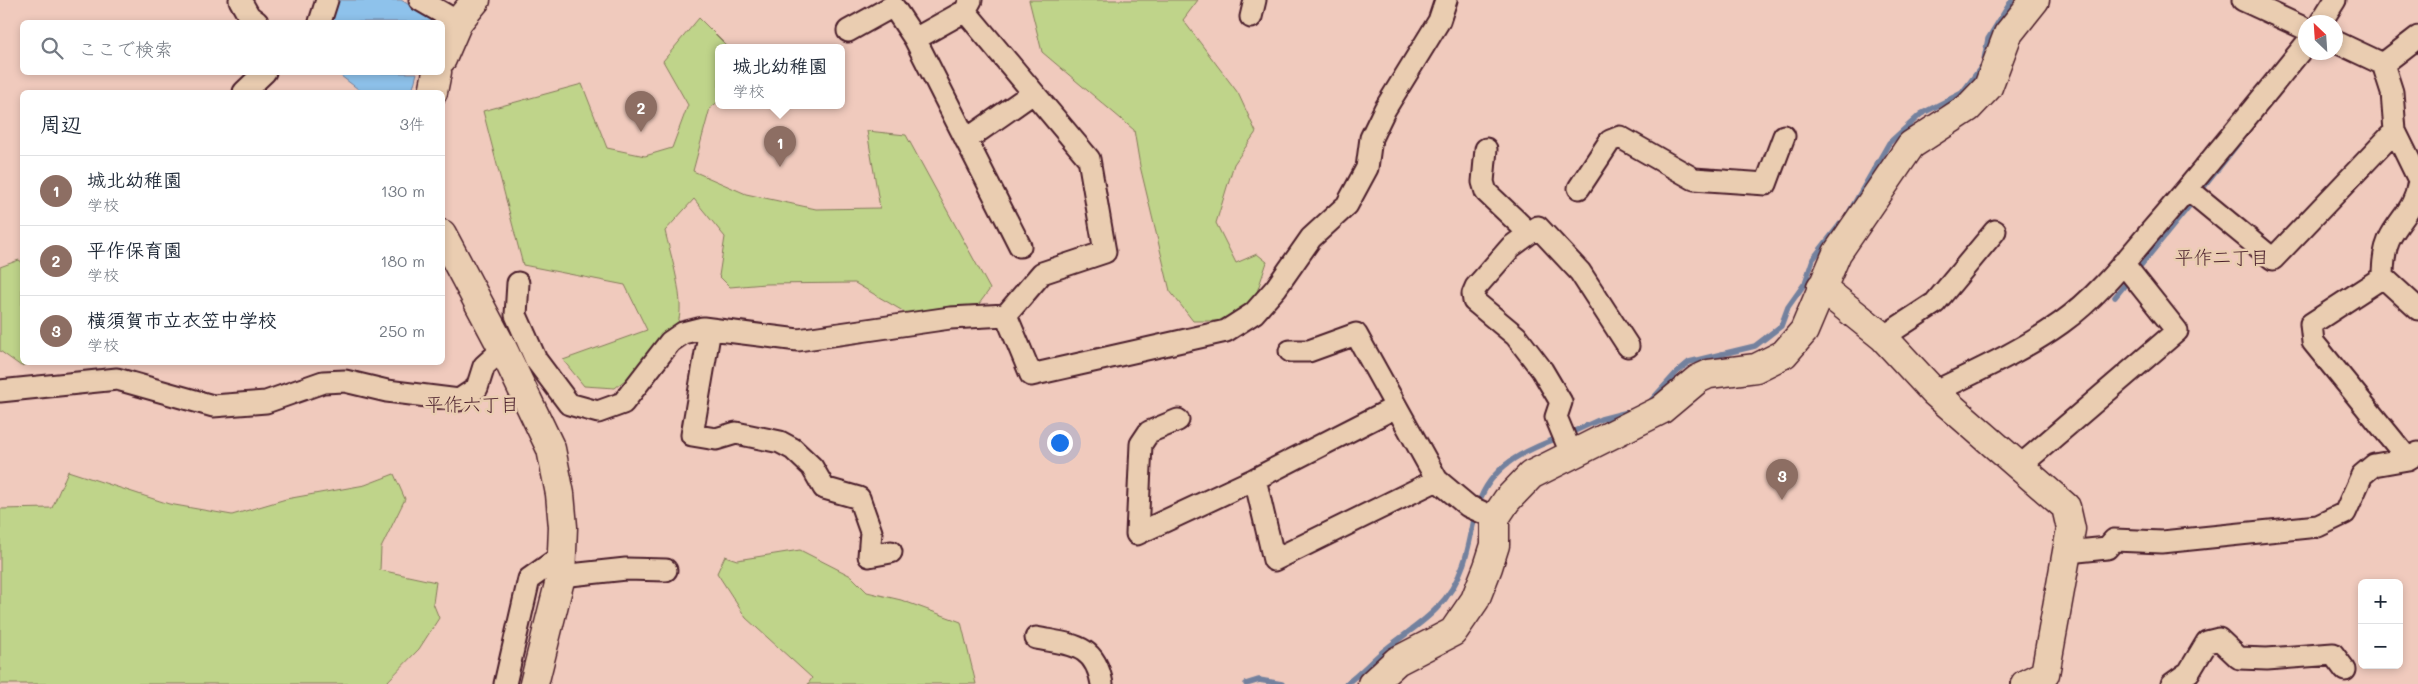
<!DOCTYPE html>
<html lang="ja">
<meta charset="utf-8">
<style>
body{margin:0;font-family:Mali,"Klee One",sans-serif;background:#f2f2f3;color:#1f2937}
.controls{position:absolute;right:15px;bottom:15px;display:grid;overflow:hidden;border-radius:8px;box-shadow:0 2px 8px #0003}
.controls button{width:45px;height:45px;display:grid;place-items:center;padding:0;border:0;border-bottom:1px solid #e0e1e3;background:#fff;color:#1f2937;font:25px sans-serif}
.compass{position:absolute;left:2298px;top:15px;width:45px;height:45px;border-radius:50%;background:#fff;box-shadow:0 2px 8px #0003;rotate:335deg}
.you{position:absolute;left:1059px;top:442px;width:18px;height:18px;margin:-12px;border:4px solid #fff;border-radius:50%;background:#1a73e8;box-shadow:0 0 0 8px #1a73e833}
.badge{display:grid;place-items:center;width:32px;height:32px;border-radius:50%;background:#1f6fb2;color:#fff;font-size:16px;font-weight:700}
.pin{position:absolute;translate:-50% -41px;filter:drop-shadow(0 1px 2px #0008)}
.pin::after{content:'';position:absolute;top:26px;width:18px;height:15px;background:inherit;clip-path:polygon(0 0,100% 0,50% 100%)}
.popup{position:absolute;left:715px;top:44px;width:130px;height:65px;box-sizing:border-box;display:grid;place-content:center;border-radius:8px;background:#fff;filter:drop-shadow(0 1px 4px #0005);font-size:16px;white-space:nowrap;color:#747a83}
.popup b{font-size:19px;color:#1f2937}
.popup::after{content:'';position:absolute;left:50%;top:100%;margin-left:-10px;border:10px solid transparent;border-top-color:#fff}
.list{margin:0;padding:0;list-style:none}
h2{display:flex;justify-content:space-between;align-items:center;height:65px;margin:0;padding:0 20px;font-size:21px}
h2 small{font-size:16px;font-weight:400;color:#747a83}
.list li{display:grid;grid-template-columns:32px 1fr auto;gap:15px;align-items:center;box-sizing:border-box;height:70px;padding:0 20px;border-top:1px solid #e0e1e3}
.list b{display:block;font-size:19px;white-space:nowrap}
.list p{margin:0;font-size:16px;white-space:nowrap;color:#747a83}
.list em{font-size:16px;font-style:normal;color:#747a83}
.icon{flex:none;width:28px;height:28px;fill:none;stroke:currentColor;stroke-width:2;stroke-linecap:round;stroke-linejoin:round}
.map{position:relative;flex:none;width:2418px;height:684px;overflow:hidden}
.search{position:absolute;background:#fff;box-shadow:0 2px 8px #0003;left:20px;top:20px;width:425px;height:55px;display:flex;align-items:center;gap:12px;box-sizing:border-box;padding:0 18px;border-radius:8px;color:#747a83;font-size:19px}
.panel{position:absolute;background:#fff;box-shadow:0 2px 8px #0003;left:20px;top:90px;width:425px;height:275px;border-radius:8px}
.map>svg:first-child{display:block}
</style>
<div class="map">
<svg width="2418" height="684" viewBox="0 0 2418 684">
<rect width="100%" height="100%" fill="#f0cabd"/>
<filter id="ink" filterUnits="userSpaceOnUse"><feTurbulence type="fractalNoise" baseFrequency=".02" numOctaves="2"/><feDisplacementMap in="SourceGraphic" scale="10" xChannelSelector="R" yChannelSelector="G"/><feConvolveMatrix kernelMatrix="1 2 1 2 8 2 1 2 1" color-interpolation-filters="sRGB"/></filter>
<g filter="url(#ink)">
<path fill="#bfd48a" stroke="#847a5a" d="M 1029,0 L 1198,0 L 1183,20 L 1238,93 L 1256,132 L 1234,164 L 1216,223 L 1236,263 L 1257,254 L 1267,262 L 1253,304 L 1218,321 L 1193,321 L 1170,291 L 1140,166 L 1134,130 L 1042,52 Z
M 699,18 L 729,48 L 719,48 L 719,101 L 710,108 L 693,171 L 746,194 L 816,209 L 880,208 L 867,131 L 906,135 L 990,289 L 976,308 L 908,314 L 855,283 L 765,284 L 730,287 L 719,276 L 725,237 L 694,199 L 665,231 C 670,253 687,305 677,325 C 665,352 637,370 615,388 L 584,386 L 563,360 L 647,330 L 625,285 L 523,265 L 483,111 L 582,84 L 607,148 L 645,156 L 672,148 L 688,105 L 663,61 Z
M 19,260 L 22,262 L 22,362 L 32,363 L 21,366 L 0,351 L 0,267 Z
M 68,471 L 169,504 L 232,515 L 286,499 L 365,485 L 394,474 L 405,499 L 381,548 L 380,570 L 436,582 L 433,603 L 439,618 L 419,649 L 385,684 L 0,684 L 0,509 L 52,508 Z
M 800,550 L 851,576 L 867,592 L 901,600 L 961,622 L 976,684 L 808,684 L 812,678 L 746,618 L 717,573 L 725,556 L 737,560 Z"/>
<path fill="#8ec2eb" stroke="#73819e" d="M 336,0 L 401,0 L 435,20 L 433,22 L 328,22 Z
M 337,73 L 417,73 L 412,92 L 362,92 Z"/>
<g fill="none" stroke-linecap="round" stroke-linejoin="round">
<path stroke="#73819e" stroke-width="5.5" d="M 2199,193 L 2240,141
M 1847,216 L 1889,143 L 1921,114 L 1962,93 L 1983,65 L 1988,39 L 2012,0
M 2115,297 L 2194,200
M 1647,405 L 1677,372 L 1689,362 L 1755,346 L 1781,326 L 1788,307 L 1805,283 L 1813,259 L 1841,223
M 1568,434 L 1601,419 L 1632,411
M 1478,505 C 1491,465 1524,451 1560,437
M 1246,684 L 1259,680 L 1282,684
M 1346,684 C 1361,673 1372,660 1386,649 C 1403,635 1422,624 1437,608 C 1463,582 1469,548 1475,514"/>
<defs>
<path id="street" d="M 240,0 L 249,16 L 257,22
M 420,0 L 458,22
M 2243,0 L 2306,29
M 1251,17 L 1255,0
M 320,22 L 327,0
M 2321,22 L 2335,0
M 848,31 L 893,6 L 915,39 L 1020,246
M 915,39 L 965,11
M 2336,42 L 2383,64 L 2392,92 L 2395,131 L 2418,178
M 2383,64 L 2418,37
M 244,92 L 265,72
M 966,140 L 1033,93
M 1486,149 L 1483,182 L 1486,192 L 1529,233
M 1579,188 L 1610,141 L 1620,137 L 1694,179 L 1766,184 L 1784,136
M 2188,189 L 2273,259 L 2395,131
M 2383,277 L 2418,309
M 518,283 L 516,315 L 536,360 L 569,404 L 598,412 L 623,403 L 670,342 L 683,333 L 703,328 L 798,340 L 950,318 L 1006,315 L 1042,273 L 1105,252 L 1089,159 L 965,11 L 971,0
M 1006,315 L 1031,375 L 1226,331 L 1254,313 L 1276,288 L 1311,238 L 1347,205 L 1367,168 L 1371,138 L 1385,109 L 1439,21 L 1446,0
M 710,329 L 692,435 L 716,439 L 736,433 L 780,442 L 793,449 L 812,467 L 824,488 L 859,498 L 871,532 L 869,556 L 891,552
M 1883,337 L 1935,303 L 1995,231
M 1290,351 L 1309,351 L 1356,334 L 1437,480
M 0,391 L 117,379 L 213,406 L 266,402 L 323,382 L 345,381 L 387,391 L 459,400 L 477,388 L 484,366 L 503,349
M 1934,392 C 1977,371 2022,351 2061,323 C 2095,299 2124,263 2151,231 C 2204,170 2255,107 2306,44
M 1178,420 L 1149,432 L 1141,444 L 1137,534 L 1255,479 L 1396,407
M 1571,453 L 1556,417 L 1561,402 L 1542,370 L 1516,336 L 1474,301 L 1473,294 L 1476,287 L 1511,247 L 1538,227 L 1580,272 L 1628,346
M 2408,459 L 2313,342 L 2311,324 L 2383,277 C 2383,263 2384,248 2391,236 C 2401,218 2416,206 2418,185
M 2020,466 L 2177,331 L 2123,263
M 1255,479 L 1274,560 L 1437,480 L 1468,506 L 1495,518
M 2068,552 L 2107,548 L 2114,540 L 2162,542 L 2318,526 L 2345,513 L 2362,475 L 2374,465 L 2408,459 L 2418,453
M 561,576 L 626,569 L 666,570
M 1036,638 C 1071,645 1095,643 1102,684
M 505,684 L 529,579 L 563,555
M 2172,684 L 2189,672 L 2207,642 L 2219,639 L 2239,658 L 2267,659 L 2333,654 L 2345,670"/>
<path id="secondary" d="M 442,59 L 458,22 L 476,0
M 433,92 L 437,72
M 442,234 L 503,349 L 551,449 L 560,494 L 563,527 L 561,576 L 534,684
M 1821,287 L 1883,337 L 1934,392 L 2066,507 L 2071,529 L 2045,674 L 2025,684
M 1372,684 L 1397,661 L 1453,632 L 1475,600 L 1488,567 L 1495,545 L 1495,518 L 1507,500 L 1531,475 L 1661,410 L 1698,379 L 1709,374 L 1756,368 L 1784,354 L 1804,331 L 1837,253 L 1911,145 L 1968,108 L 1988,87 L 2008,34 L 2035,0"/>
</defs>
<use href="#street" stroke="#4a1f2b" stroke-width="25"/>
<use href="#secondary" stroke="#4a1f2b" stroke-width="31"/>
<use href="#street" stroke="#eacdb1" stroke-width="21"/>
<use href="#secondary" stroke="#eacdb1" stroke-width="28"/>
</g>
</g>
<g text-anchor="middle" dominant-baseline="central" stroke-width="5" stroke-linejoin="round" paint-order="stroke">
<g font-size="19" fill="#4a1f2b" stroke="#eacdb1">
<text x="2222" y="256">平作二丁目</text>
<text x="472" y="403">平作六丁目</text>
</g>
</g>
</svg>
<div class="controls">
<button>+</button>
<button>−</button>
</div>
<svg class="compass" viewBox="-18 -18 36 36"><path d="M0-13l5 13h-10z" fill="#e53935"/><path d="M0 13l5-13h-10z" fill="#747a83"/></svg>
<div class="you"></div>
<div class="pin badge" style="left:780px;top:167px;background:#8d6e63">1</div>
<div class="popup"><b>城北幼稚園</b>学校</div>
<div class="pin badge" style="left:641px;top:132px;background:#8d6e63">2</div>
<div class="pin badge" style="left:1782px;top:500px;background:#8d6e63">3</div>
<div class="search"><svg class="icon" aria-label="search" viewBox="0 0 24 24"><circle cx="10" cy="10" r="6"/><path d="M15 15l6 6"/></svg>ここで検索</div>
<section class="panel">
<h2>周辺<small>3件</small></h2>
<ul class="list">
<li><span class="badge" style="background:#8d6e63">1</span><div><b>城北幼稚園</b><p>学校</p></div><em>130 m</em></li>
<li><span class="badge" style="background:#8d6e63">2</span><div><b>平作保育園</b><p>学校</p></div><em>180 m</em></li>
<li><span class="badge" style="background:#8d6e63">3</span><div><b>横須賀市立衣笠中学校</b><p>学校</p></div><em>250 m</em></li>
</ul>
</section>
</div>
